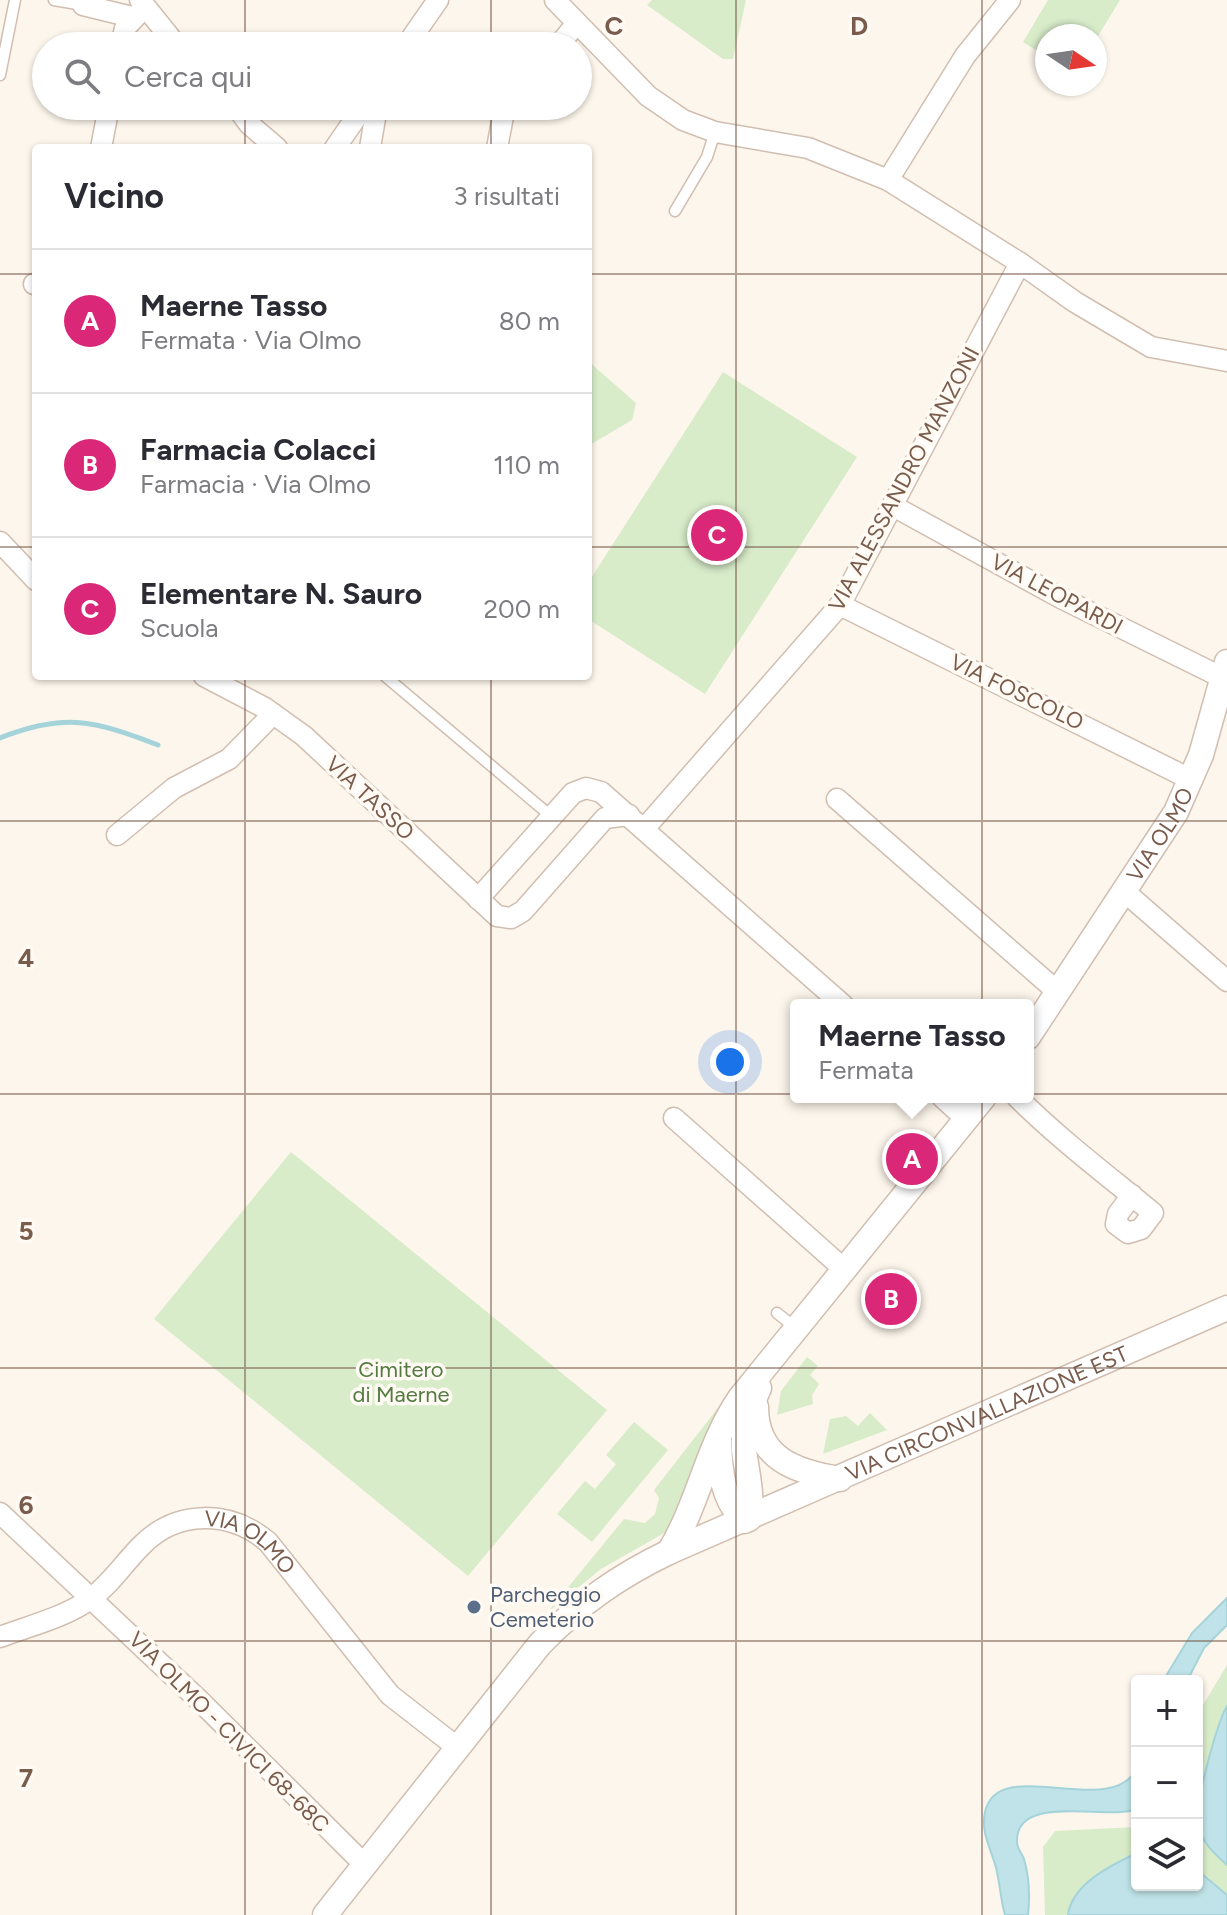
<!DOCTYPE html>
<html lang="it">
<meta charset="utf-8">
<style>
body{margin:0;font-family:Figtree,sans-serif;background:#f2f2f3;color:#2b2b33}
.controls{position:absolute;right:24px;bottom:24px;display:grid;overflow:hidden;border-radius:8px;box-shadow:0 2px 6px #0004}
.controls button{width:72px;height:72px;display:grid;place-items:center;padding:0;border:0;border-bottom:2px solid #e1e1e2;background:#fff;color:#2b2b33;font:40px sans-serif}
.compass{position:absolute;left:1035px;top:24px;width:72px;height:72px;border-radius:50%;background:#fff;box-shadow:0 2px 6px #0004;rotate:103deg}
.you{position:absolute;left:730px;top:1062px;width:28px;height:28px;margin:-20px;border:6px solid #fff;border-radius:50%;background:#1a73e8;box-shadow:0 0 0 12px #1a73e833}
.badge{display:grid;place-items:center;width:52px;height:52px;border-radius:50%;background:#db2777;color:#fff;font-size:26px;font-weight:700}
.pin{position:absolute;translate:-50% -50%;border:4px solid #fff;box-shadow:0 2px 8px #0006}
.popup{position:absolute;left:790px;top:999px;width:244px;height:104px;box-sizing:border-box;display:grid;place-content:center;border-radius:8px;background:#fff;filter:drop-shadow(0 2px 6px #0005);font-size:26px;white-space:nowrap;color:#7c7c81}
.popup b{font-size:30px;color:#2b2b33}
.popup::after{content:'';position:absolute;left:50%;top:100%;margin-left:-16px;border:16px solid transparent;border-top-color:#fff}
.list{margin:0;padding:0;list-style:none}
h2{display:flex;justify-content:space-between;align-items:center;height:104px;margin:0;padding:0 32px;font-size:34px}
h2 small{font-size:26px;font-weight:400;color:#7c7c81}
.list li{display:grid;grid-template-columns:52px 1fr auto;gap:24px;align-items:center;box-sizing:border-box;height:144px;padding:0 32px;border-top:2px solid #e1e1e2}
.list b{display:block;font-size:30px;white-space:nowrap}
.list p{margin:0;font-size:26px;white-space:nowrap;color:#7c7c81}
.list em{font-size:26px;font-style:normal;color:#7c7c81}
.icon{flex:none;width:44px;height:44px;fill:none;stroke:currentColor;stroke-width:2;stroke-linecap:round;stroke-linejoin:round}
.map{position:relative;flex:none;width:1227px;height:1915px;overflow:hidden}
.search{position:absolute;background:#fff;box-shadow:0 2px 6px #0004;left:32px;top:32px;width:560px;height:88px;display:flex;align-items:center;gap:20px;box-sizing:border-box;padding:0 28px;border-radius:44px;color:#7c7c81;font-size:30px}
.panel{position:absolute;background:#fff;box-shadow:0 2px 6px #0004;left:32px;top:144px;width:560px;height:536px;border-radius:8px}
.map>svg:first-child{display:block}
</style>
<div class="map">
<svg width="1227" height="1915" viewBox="0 0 1227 1915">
<rect width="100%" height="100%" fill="#fdf6ec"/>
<path fill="#d8ecc9" d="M 652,0 L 746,0 L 733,59 L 723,59 L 647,5 Z
M 1048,0 L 1120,0 L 1095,41 L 1095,36 L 1047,36 L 1047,57 L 1023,42 Z
M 588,361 L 636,403 L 632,420 L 588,446 Z
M 723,372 L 857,457 L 705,694 L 588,619 L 588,583 Z
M 291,1152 L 607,1410 L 468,1576 L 154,1319 Z
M 807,1357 L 818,1366 L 810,1375 L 819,1384 L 812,1395 L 813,1404 L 777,1415 L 781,1391 Z
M 735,1386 L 703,1439 L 673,1528 L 601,1569 L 547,1613 L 624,1519 L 645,1523 L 655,1514 L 659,1498 L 654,1490 Z
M 870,1413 L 887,1430 L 823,1454 L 830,1419 L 846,1416 L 858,1426 Z
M 634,1422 L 668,1450 L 592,1542 L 557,1514 L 585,1481 L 595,1489 L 616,1464 L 606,1455 Z
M 1227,1665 L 1227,1915 L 1045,1915 L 1043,1847 L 1055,1831 L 1137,1827 L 1137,1885 L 1197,1885 L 1197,1715 Z"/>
<path fill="#bfe3e8" stroke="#a5d3da" stroke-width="2" d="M 1227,1598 L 1227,1625 L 1204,1648 L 1187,1681 L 1163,1681 L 1192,1633 Z
M 1227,1706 L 1227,1865 C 1214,1853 1201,1842 1198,1824 C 1194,1806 1217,1723 1227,1706 Z
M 1137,1768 L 1137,1809 C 1108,1821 1015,1792 1017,1842 C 1017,1849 1022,1853 1024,1859 C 1029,1876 1030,1897 1028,1915 L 1005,1915 C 1001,1901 1000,1886 997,1872 C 993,1852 980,1834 985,1812 C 998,1753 1112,1821 1137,1768 Z
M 1137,1853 L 1137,1885 L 1197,1885 L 1197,1870 L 1227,1895 L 1227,1915 L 1068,1915 C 1072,1884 1111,1865 1137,1853 Z"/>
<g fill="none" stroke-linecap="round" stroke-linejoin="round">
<path stroke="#a5d3da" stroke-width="5" d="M 0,738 C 66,712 95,721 158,745"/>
<defs>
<path id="service" d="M 54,0 L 83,5
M 0,75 L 15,0
M 675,211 L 707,157 L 715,132
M 385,676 L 552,817
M 777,1313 L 797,1329"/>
<g id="minor">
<path d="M 140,0 L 177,46"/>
<path d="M 555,0 L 648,96 L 683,120 L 715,132 L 808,148 L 888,180 L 1020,263 L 1075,302 L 1151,347 L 1227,361"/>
<path d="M 83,5 L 132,17"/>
<path d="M 121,46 L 125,28 L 142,10"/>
<path d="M 406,46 L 438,0"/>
<path d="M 558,46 L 577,23"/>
<path d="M 236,106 L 249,124 L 277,148"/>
<path d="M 101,148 L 109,106"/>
<path d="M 335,148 L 364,106"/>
<path d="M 370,148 L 377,106"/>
<path d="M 497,148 L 504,111 L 509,106"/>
<path d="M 888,180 L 965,56 L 1010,0"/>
<path d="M 34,284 L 36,284"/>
<path d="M 893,506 L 1061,598 L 1223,678"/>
<path d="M 0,542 L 36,580"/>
<path d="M 840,605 L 1192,780"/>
<path d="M 204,676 L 265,708 L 304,736 L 497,916 L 511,918 L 523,911 L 605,818 L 629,815"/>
<path d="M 837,799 L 1059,993"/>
<path d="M 644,829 L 840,605 L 1020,263"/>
<path d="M 117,835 L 174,788 L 229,759 L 273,714"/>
<path d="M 1125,892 L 1227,981"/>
<path d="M 478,899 L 573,793 L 586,788 L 601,792 L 843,1005"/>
<path d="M 942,1097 L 967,1120"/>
<path d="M 1017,1097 C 1059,1139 1107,1175 1153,1213 L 1141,1229 L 1128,1233 L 1116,1224 L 1118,1214 L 1132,1195"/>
<path d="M 674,1118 L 845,1270"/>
<path d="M 0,1513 L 201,1702 L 366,1866"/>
<path id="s1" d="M 0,1637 C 29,1626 66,1617 90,1599 C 110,1585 124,1563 141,1546 C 177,1509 230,1510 268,1542 L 390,1695 L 458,1748"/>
</g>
<g id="tertiary">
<path id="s2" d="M 1028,1037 L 1176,812 L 1201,755 L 1227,662"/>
<path d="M 756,1407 C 756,1459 796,1472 840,1479"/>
<path d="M 719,1441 C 720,1472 722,1498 744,1521"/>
<path d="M 749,1519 C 753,1494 747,1474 744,1450 C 742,1427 750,1408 759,1388"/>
<path d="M 669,1552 C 699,1503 707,1446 740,1398 L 984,1097"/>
<path id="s3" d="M 325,1915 L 540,1644 C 579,1604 619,1576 669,1552 L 1227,1308"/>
</g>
</defs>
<use href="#service" stroke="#d1beb0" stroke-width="13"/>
<use href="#minor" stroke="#d1beb0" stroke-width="23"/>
<use href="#tertiary" stroke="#d1beb0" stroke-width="27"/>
<use href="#service" stroke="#fff" stroke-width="10"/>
<use href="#minor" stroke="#fff" stroke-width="20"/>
<use href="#tertiary" stroke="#fff" stroke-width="24"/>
</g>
<path fill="none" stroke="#7a5c4d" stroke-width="2" stroke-opacity="0.55" d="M 245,0 L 245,46M 491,0 L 491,46M 736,0 L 736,1915M 982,0 L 982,1915M 245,106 L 245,148M 491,106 L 491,148M 0,274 L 36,274M 588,274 L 1227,274M 0,547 L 36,547M 588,547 L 1227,547M 245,676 L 245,1915M 491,676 L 491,1915M 0,821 L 1227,821M 0,1094 L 1227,1094M 0,1368 L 1227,1368M 0,1641 L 1227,1641"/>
<circle fill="#5c6f8a" stroke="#fffaf3" stroke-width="3" cx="474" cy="1607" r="8"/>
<g text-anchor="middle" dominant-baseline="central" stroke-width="7" stroke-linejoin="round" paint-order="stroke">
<g font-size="22" fill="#7a5c4d" stroke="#fffaf3">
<text transform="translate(904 479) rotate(-62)">VIA ALESSANDRO MANZONI</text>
<text transform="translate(1057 594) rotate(28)">VIA LEOPARDI</text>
<text transform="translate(1017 692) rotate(26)">VIA FOSCOLO</text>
<text transform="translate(370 798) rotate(43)">VIA TASSO</text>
<text stroke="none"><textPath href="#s2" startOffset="242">VIA OLMO</textPath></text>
<text stroke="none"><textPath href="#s3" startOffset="852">VIA CIRCONVALLAZIONE EST</textPath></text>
<text stroke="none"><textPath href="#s1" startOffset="296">VIA OLMO</textPath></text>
<text transform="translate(229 1732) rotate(45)">VIA OLMO - CIVICI 68-68C</text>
</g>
<g font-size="22" fill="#537a41" stroke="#fffaf3">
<text x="401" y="1369">Cimitero<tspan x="401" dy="25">di Maerne</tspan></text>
</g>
<g font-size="22" fill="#4e5e75" stroke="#fffaf3" text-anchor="start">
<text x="490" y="1594">Parcheggio<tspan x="490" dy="25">Cemeterio</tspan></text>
</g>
</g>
<g font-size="26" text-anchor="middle" font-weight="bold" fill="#7a5c4d" stroke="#fffaf3" stroke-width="7" stroke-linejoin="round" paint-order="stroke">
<text x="614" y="35">C</text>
<text x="859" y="35">D</text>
<text x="26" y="967">4</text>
<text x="26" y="1240">5</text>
<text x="26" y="1514">6</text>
<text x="26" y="1787">7</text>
</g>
</svg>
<div class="controls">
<button>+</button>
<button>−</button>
<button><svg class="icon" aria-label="layers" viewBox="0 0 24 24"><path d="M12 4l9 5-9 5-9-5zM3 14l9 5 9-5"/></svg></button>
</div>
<svg class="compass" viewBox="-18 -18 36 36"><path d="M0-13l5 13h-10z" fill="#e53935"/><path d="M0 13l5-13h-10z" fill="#7c7c81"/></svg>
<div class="you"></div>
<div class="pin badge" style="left:912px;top:1159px">A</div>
<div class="popup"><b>Maerne Tasso</b>Fermata</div>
<div class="pin badge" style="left:891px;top:1299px">B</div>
<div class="pin badge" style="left:717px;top:535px">C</div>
<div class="search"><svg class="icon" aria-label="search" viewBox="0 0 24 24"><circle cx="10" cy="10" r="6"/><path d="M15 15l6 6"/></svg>Cerca qui</div>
<section class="panel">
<h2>Vicino<small>3 risultati</small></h2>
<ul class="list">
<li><span class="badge">A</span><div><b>Maerne Tasso</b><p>Fermata · Via Olmo</p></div><em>80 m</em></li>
<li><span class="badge">B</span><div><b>Farmacia Colacci</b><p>Farmacia · Via Olmo</p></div><em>110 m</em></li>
<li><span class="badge">C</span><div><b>Elementare N. Sauro</b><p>Scuola</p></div><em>200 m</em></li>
</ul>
</section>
</div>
